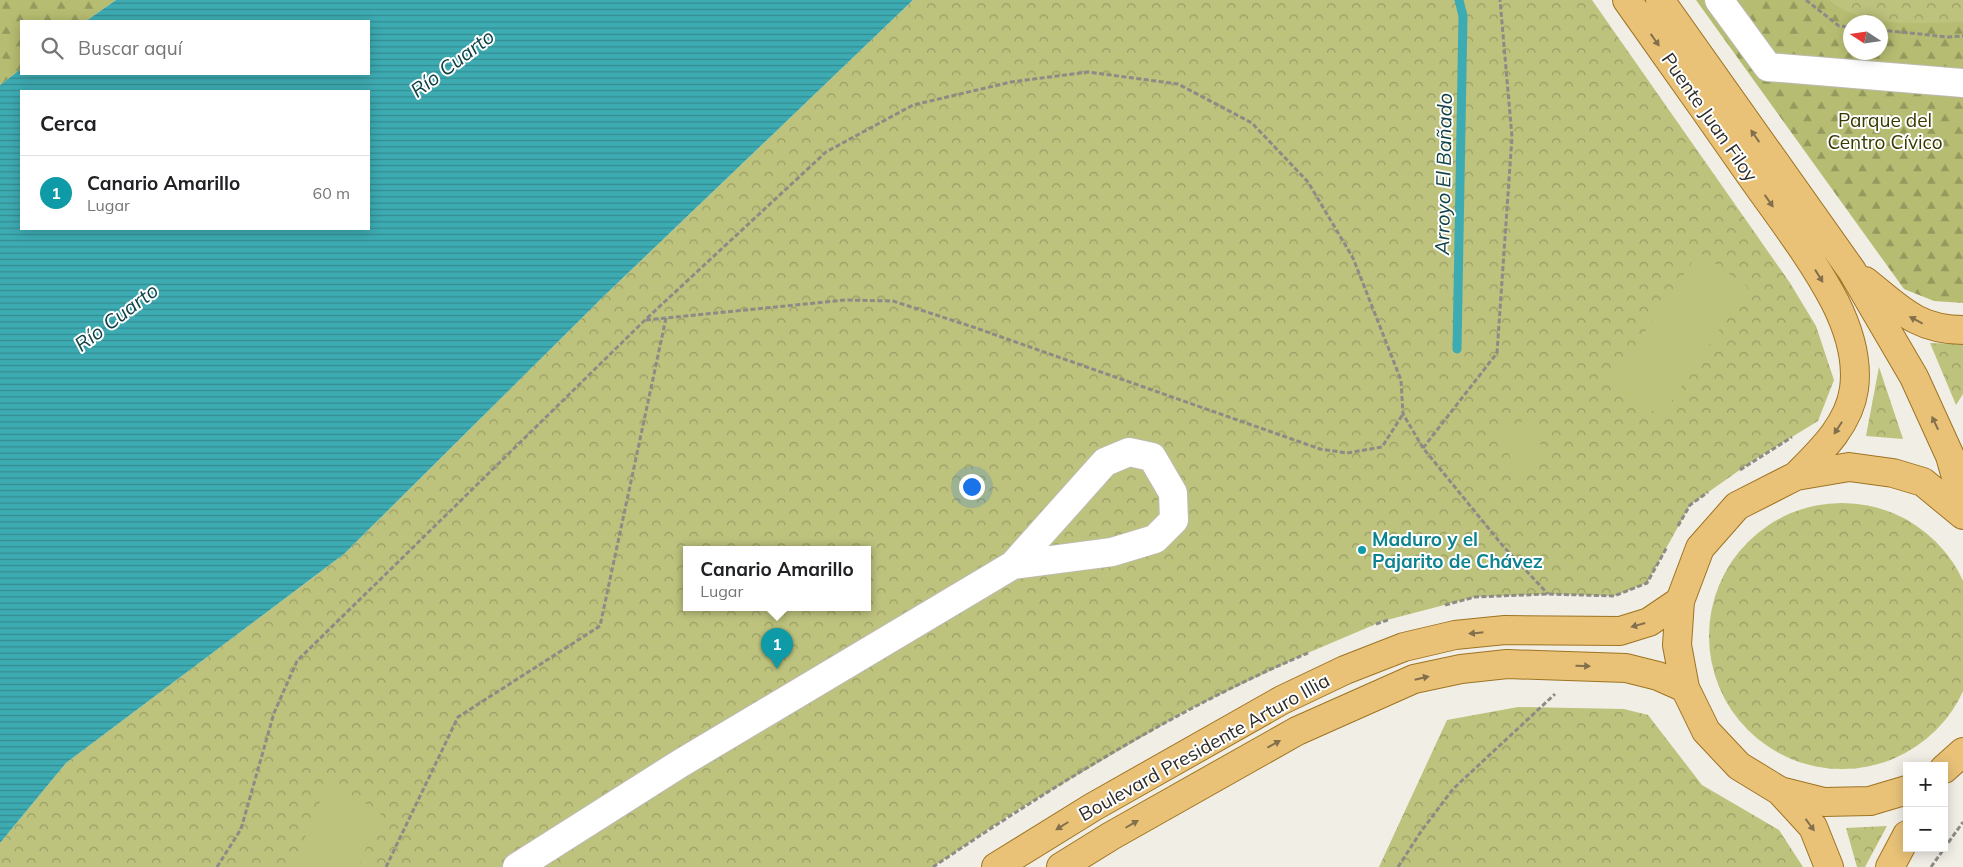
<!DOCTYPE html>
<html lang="es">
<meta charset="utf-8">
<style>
body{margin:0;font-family:Mulish,sans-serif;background:#f2f2f2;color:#202124}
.controls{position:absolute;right:15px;bottom:15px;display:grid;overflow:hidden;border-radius:0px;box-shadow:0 2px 12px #0003}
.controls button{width:45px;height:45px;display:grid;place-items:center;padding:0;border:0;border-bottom:1px solid #e0e0e0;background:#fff;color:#202124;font:25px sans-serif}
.compass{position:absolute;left:1843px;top:15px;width:45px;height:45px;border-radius:50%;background:#fff;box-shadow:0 2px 12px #0003;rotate:282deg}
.you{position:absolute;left:971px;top:486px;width:18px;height:18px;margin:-12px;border:4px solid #fff;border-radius:50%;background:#1a73e8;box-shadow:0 0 0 8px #1a73e833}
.badge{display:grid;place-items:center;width:32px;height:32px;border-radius:50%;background:#0b8043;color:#fff;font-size:16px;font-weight:700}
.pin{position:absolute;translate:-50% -41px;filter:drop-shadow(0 1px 2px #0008)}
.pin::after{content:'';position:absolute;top:26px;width:18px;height:15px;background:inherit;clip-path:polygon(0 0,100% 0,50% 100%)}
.popup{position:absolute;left:683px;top:546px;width:188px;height:65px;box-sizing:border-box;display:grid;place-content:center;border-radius:0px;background:#fff;filter:drop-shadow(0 1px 4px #0005);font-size:16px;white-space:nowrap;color:#757577}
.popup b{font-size:19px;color:#202124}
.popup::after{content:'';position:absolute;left:50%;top:100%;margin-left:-10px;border:10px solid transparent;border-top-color:#fff}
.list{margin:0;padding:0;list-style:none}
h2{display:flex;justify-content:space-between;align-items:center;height:65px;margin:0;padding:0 20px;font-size:21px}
h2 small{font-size:16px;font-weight:400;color:#757577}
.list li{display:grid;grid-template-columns:32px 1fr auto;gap:15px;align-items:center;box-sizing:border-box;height:75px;padding:0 20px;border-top:1px solid #e0e0e0}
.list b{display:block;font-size:19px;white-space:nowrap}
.list p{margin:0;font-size:16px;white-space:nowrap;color:#757577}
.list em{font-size:16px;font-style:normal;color:#757577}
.icon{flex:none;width:28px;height:28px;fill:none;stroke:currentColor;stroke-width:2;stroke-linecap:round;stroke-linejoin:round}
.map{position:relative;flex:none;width:1963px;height:867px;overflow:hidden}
.search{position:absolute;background:#fff;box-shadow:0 2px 12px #0003;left:20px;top:20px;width:350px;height:55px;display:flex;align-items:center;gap:12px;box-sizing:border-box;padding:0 18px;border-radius:0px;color:#757577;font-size:19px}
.panel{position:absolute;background:#fff;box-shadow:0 2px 12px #0003;left:20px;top:90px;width:350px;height:140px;border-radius:0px}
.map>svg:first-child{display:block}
</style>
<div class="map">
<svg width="1963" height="867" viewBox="0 0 1963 867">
<defs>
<pattern id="forest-firs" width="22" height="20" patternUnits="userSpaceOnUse" patternTransform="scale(1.25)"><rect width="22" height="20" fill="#b6bc71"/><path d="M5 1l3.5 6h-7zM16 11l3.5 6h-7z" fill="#94995d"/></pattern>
<pattern id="park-crowns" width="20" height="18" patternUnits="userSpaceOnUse" patternTransform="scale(1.25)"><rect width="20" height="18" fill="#bdc27d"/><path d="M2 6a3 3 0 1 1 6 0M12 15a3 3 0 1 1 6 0" fill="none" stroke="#9a9e66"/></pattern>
<pattern id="water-rules" width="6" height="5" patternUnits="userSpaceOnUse" patternTransform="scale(1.25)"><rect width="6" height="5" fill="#3dabb2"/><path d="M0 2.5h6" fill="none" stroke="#348b91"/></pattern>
</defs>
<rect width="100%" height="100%" fill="#f1eee6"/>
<path fill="url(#forest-firs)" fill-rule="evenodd" d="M 0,0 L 116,0 L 86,21 L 21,21 L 21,69 L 0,85 Z
M 1696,0 L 1963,0 L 1963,303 L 1934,301 L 1904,289 ZM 1850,22 L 1880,22 L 1880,52 L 1850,52 Z"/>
<path fill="url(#park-crowns)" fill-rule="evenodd" d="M 913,0 L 1592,0 L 1790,283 L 1816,326 L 1834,380 L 1818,421 L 1754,460 L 1690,505 L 1647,583 L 1614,596 L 1548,594 L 1475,597 L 1383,621 L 1303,655 L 1188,710 L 1011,814 L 933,867 L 0,867 L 0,843 L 66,763 L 344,554 L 604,296 ZM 687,550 L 867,550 L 867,608 L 687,608 Z
M 1829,0 L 1963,0 L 1963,22 C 1921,23 1863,29 1829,0 Z
M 1930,343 L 1963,344 L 1963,394 L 1956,405 Z
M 1879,367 L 1903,439 L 1866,436 Z
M1709 636a133 133 0 1 1 266 0a133 133 0 1 1-266 0Z
M 1518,707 L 1624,709 L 1648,715 L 1702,785 L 1779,830 L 1803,867 L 1379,867 L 1447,720 Z
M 1887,826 L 1865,867 L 1857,867 L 1846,828 Z"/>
<path fill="#bdc27d" d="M 1699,252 L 1748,287 L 1661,417 L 1611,382 Z
M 1530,418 L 1547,460 L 1516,472 L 1500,431 Z
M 326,787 L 382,811 L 358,867 L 293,867 Z"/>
<path fill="url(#water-rules)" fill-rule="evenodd" d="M 116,0 L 913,0 L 604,296 L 344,554 L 66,763 L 0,843 L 0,85 L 21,69 L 21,74 L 369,74 L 369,21 L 86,21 ZM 21,91 L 369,91 L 369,229 L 21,229 Z"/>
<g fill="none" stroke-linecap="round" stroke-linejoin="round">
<path stroke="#3dabb2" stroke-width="9" d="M 1457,349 L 1463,16 L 1459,0"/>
<defs>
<path id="minor" d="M 1719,0 L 1768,67 L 1963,83
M 517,867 L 681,763 L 1013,565 L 1105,462 L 1129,452 L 1152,457 L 1173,493 L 1174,520 L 1155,539 L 1112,552 L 1013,565"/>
<path id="major" d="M 1627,0 C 1669,59 1710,117 1751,176 C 1780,217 1812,258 1835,302 C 1848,328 1858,360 1854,389 C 1849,425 1820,452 1796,476
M 1660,0 L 1852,271 L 1914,377 L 1950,456 L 1963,502
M 1865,281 C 1899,308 1917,330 1963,330
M 1944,769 L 1963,752
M 1907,790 L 1870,801 L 1824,802 L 1780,791 L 1739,766 L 1706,731 L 1685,688 L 1677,645 L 1680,601 L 1700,548 L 1737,506 L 1796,476 L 1849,467 L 1893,473 L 1923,482 L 1963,515
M 1780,791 L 1813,827 L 1829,867
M 996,867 L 1093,807 L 1282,700 L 1345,670 L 1404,647 L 1455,635 L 1505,630 L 1620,631 L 1649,622 L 1680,601
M 1061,867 L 1111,836 L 1297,731 L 1414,679 L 1461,669 L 1507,664 L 1626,668 L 1658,676 L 1685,688
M 1890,867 L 1907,835"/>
</defs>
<use href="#minor" stroke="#bdbab2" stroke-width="30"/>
<use href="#major" stroke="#9e7422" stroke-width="30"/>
<path stroke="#8d8b86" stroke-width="3" stroke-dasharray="5 2.5" stroke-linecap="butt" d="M 1806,0 L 1839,26 L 1850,27
M 1880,30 L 1948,37 L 1963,36
M 646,320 L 845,300 L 893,301 L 973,327 L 1320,449 L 1347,453 L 1382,447 L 1403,414
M 1423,448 L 1497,353 L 1512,137 L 1500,0
M 1740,470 L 1792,437
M 1678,526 L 1690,505 L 1708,492
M 1445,605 L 1475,597 L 1548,594 L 1614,596 L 1647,583 L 1667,547
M 1376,624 L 1388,620
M 217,867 L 241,829 L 274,713 L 297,661 L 645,320 L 826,152 L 913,105 L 1011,82 L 1088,72 L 1178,84 L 1252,123 L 1308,182 L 1353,258 L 1401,380 L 1403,414 L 1423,448 L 1503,546 L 1548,594
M 386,867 L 458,717 L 600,626 L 666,318
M 933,867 C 1050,788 1177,708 1308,653
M 1398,867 L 1422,830 L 1453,789 L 1555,694
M 1931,867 L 1963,822"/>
<use href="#minor" stroke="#fff" stroke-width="28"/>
<use href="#major" stroke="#e9c278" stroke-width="28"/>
</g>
<defs><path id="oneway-solid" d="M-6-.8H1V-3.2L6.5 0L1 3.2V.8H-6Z" transform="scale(1.25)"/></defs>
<g fill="#82704d">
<use href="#oneway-solid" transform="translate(1655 40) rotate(55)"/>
<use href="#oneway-solid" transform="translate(1755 136) rotate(-125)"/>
<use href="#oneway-solid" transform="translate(1769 201) rotate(55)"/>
<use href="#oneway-solid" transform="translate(1819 276) rotate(58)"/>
<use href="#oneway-solid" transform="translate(1916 320) rotate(-152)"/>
<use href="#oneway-solid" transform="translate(1935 423) rotate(-115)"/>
<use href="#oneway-solid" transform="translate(1838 428) rotate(123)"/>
<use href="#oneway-solid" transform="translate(1638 625) rotate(164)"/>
<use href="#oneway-solid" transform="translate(1476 633) rotate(174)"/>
<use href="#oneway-solid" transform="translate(1583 666) rotate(2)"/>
<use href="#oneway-solid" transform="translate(1422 678) rotate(-13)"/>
<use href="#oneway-solid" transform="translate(1274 744) rotate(-29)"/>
<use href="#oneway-solid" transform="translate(1132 824) rotate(-30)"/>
<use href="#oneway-solid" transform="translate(1810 825) rotate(54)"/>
<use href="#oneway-solid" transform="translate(1062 826) rotate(148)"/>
</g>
<circle fill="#0f9aa8" stroke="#fff" stroke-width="2" cx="1362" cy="550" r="5"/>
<g text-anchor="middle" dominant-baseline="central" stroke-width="4" stroke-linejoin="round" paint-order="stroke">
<g font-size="19" fill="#2d2c29" stroke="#fff">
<text transform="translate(1710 117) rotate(55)">Puente Juan Filoy</text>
<text transform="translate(1204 747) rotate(-29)">Boulevard Presidente Arturo Illia</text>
</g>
<g font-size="19" fill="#383a00" stroke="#fff">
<text x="1885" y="120">Parque del<tspan x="1885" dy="22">Centro Cívico</tspan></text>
</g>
<g font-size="19" font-weight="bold" fill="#0d838f" stroke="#fff" text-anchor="start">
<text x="1372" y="539">Maduro y el<tspan x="1372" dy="22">Pajarito de Chávez</tspan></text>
</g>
<g font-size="20" font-style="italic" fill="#114346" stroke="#fff">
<text transform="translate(452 63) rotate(-37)">Río Cuarto</text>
<text transform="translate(1443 174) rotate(-89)">Arroyo El Bañado</text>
<text transform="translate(116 317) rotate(-37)">Río Cuarto</text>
</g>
</g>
</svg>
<div class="controls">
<button>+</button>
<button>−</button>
</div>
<svg class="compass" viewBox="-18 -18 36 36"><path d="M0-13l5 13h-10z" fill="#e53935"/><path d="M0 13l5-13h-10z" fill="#757577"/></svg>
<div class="you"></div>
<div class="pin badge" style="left:777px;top:669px;background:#0f9aa8">1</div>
<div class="popup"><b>Canario Amarillo</b>Lugar</div>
<div class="search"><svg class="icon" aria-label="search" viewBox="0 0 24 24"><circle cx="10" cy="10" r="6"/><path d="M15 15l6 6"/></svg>Buscar aquí</div>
<section class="panel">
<h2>Cerca<small></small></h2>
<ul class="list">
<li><span class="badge" style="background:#0f9aa8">1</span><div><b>Canario Amarillo</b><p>Lugar</p></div><em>60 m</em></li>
</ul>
</section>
</div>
